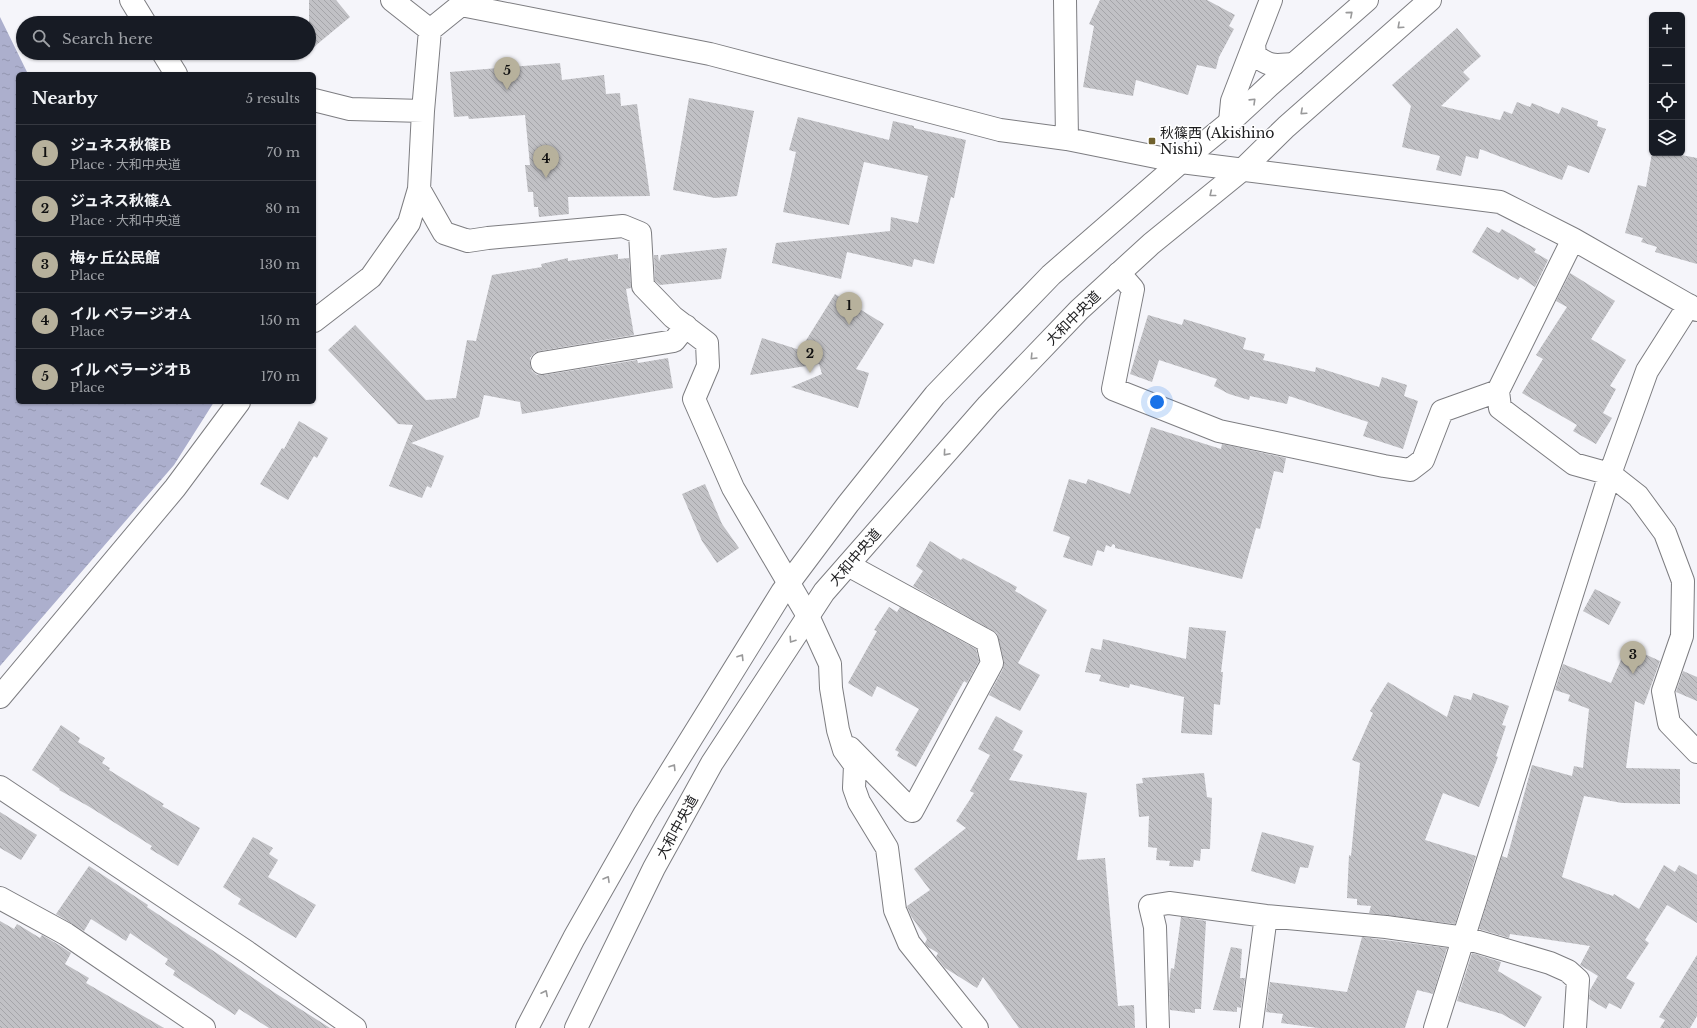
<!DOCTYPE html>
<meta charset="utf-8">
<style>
body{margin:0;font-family:"Libre Baskerville","Noto Sans JP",serif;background:#20242c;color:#f1f3f6}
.controls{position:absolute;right:12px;top:12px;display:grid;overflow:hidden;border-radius:6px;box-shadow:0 1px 3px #0004}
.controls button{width:36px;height:36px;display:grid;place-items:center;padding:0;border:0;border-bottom:1px solid #363941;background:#171b24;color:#f1f3f6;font:20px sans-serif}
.you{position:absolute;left:1157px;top:402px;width:14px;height:14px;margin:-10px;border:3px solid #fff;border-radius:50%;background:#1a73e8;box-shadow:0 0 0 6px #1a73e833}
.badge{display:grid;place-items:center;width:26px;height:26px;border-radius:50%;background:#b7b19c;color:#111;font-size:13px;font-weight:700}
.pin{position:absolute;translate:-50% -33px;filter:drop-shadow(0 1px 2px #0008)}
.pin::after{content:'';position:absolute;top:21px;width:14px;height:12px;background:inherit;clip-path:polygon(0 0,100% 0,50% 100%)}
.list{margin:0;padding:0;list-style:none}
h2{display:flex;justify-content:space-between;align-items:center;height:52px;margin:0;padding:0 16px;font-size:17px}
h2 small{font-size:13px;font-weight:400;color:#9ea1a6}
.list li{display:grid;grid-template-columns:26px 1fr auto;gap:12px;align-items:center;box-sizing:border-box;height:56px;padding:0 16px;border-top:1px solid #363941}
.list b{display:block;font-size:15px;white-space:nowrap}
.list p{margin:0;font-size:13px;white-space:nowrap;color:#9ea1a6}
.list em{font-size:13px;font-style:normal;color:#9ea1a6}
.icon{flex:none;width:22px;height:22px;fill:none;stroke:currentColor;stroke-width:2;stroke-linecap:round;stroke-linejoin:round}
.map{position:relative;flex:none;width:1697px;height:1028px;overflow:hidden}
.search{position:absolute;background:#171b24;box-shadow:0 1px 3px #0004;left:16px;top:16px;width:300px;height:44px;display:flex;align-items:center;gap:10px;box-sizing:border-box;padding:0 14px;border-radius:22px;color:#9ea1a6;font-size:15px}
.panel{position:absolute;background:#171b24;box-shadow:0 1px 3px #0004;left:16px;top:72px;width:300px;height:332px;border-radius:6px}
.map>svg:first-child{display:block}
</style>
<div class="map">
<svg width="1697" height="1028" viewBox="0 0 1697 1028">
<defs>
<pattern id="water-ripples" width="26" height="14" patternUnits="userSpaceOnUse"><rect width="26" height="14" fill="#acafcd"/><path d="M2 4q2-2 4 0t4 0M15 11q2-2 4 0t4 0" fill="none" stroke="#9396b0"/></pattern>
<pattern id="building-back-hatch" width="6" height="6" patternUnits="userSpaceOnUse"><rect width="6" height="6" fill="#c1c1c5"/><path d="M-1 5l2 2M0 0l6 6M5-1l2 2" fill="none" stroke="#a5a5a9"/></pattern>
</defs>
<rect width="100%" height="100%" fill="#f5f5fa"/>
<path fill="url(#water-ripples)" d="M 0,17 L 28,74 L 18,74 L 18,402 L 214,402 L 174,465 L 0,666 Z"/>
<path fill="url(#building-back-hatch)" d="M 309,0 L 336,0 L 350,17 L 309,51 Z
M 1100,0 L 1207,0 L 1235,15 L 1229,26 L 1234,29 L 1219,57 L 1216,69 L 1197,65 L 1188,95 L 1136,80 L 1133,96 L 1083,87 L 1094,26 L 1089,24 Z
M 1457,28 L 1481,56 L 1463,72 L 1470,79 L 1441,106 L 1500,120 L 1504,111 L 1512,114 L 1517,102 L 1530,107 L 1532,103 L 1559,114 L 1562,107 L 1598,121 L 1597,126 L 1606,129 L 1589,173 L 1568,165 L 1562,180 L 1480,149 L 1478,159 L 1466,156 L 1461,176 L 1436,170 L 1440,156 L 1402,147 L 1411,106 L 1392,85 Z
M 560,63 L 562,80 L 604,75 L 606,94 L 620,93 L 621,106 L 637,104 L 650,196 L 568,197 L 569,214 L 539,217 L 538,207 L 534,207 L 533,192 L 528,192 L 525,165 L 530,165 L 525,115 L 469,119 L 468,116 L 454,117 L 450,72 Z
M 689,98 L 754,111 L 737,196 L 715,198 L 673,190 Z
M 798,117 L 889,140 L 893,121 L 914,126 L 914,128 L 966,140 L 954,198 L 951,197 L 934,264 L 914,259 L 912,267 L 847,252 L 841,279 L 772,263 L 776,243 L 890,231 L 891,217 L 918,223 L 928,176 L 864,162 L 849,225 L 783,212 L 796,152 L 789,150 Z
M 1652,153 L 1671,153 L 1697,158 L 1697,264 L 1655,252 L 1657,247 L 1641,242 L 1643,238 L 1625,233 L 1638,185 L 1646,187 Z
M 1487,227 L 1499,233 L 1502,229 L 1536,249 L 1534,252 L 1548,260 L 1535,287 L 1520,277 L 1518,280 L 1472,252 Z
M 727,248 L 721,279 L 660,285 L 655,281 L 654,255 L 658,255 L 659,262 L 661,255 Z
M 618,254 L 618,259 L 629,258 L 631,288 L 626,289 L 634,335 L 540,351 L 534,353 L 530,358 L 530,365 L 532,371 L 537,375 L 544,375 L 637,360 L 638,363 L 668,358 L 673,388 L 522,414 L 520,402 L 484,395 L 479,417 L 411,443 L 444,456 L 431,488 L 427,486 L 422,498 L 389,486 L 413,425 L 398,424 L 328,350 L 355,325 L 426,400 L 456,398 L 467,340 L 476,341 L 492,275 L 542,267 L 541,264 L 568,258 L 568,261 Z
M 1570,273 L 1615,301 L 1591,339 L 1626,360 L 1610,386 L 1616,389 L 1603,413 L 1612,418 L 1596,444 L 1573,431 L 1577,425 L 1522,393 L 1543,359 L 1536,355 L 1567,307 L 1556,301 Z
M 835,294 L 884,324 L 856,369 L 869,373 L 858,408 L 791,387 L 822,374 L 819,364 L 750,375 L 762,338 L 800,350 Z
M 1148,315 L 1182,325 L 1184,319 L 1246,338 L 1243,349 L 1265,354 L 1263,360 L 1315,372 L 1316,367 L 1379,387 L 1382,377 L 1407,385 L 1404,396 L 1418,401 L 1403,449 L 1363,436 L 1368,422 L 1289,396 L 1287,404 L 1250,396 L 1249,400 L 1229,394 L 1214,386 L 1217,379 L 1159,360 L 1152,382 L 1130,374 Z
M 299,421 L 328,438 L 317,458 L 314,456 L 288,500 L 260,484 L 282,448 L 284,449 Z
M 1151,427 L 1221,449 L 1222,444 L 1286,458 L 1283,473 L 1274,471 L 1260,529 L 1256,528 L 1242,579 L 1115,548 L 1115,545 L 1113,544 L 1111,547 L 1106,545 L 1104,552 L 1097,550 L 1092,566 L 1063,557 L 1070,537 L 1053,531 L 1069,479 L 1086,484 L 1088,479 L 1130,494 Z
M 705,484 L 722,524 L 739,548 L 717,563 L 702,541 L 682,494 Z
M 930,541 L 961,560 L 963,558 L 1017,587 L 1015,591 L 1047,610 L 1018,663 L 1040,675 L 1020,711 L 989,695 L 1003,669 L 1004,661 L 997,633 L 913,586 L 923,571 L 916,566 Z
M 1595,589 L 1621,602 L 1609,625 L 1583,611 Z
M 889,607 L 897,612 L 900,607 L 976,649 L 979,661 L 967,683 L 964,681 L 916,767 L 897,756 L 899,752 L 895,750 L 919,709 L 877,686 L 872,697 L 848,683 L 877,631 L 874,630 Z
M 1189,627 L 1226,631 L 1221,672 L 1223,672 L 1220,705 L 1214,704 L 1212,735 L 1181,733 L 1184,697 L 1130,684 L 1129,688 L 1099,681 L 1101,675 L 1085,672 L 1091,648 L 1101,650 L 1103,639 L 1186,659 Z
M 1627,646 L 1660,661 L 1644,705 L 1635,701 L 1626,768 L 1680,769 L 1680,804 L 1622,803 L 1584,796 L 1562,877 L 1613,896 L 1614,894 L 1639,909 L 1664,865 L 1675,872 L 1679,865 L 1697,875 L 1697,923 L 1667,905 L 1645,940 L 1649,943 L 1626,978 L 1635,983 L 1621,1009 L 1609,1003 L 1606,1009 L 1589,999 L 1590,990 L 1598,976 L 1580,965 L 1590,946 L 1510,934 L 1509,938 L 1479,929 L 1502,856 L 1507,858 L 1532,765 L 1572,776 L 1574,766 L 1583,768 L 1589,709 L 1568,701 L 1570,695 L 1555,690 L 1563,664 L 1611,683 Z
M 1683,671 L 1697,677 L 1697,701 L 1676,692 Z
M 1388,682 L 1447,717 L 1454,695 L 1471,700 L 1473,693 L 1509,706 L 1502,725 L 1506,726 L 1496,756 L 1498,757 L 1479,807 L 1443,793 L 1425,840 L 1476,856 L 1455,924 L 1369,913 L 1371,906 L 1357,905 L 1357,899 L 1347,898 L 1349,855 L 1351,856 L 1360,763 L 1352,760 L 1373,713 L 1370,711 Z
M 996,716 L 1023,731 L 1013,750 L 1023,755 L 1009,780 L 1087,793 L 1077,860 L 1105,858 L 1118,1006 L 1134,1005 L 1135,1028 L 1019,1028 L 983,977 L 977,988 L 945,968 L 936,957 L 938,953 L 928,947 L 925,943 L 927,939 L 911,916 L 907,906 L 930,890 L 914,869 L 966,828 L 956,821 L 974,793 L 970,791 L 990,755 L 978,749 Z
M 61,725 L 80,738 L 78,742 L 105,758 L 102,763 L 110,768 L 109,770 L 164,804 L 162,806 L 200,828 L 178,866 L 150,849 L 152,846 L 88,806 L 59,790 L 60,789 L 32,770 Z
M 1204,773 L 1207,797 L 1212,798 L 1210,849 L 1201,849 L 1200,861 L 1194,860 L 1193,867 L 1169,866 L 1170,861 L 1156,860 L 1157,848 L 1148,847 L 1149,816 L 1139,817 L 1136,784 L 1143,783 L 1142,778 Z
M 0,812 L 37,835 L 21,860 L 0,848 Z
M 1262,832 L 1314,846 L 1308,868 L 1300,867 L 1295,884 L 1251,871 Z
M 253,837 L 273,848 L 269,854 L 278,860 L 268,877 L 316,905 L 296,938 L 238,904 L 241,899 L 223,887 Z
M 89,866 L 148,905 L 147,907 L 221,956 L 275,993 L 330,1028 L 269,1028 L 239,1009 L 235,1015 L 173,975 L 175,971 L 165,964 L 168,959 L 130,933 L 126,941 L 91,919 L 84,931 L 56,914 Z
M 1181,917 L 1206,921 L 1201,1009 L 1195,1009 L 1195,1013 L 1170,1010 L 1169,985 L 1171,968 L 1174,969 Z
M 0,921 L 14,929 L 17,924 L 40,938 L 42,935 L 59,945 L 71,953 L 65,964 L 89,978 L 86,983 L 164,1028 L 0,1028 Z
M 1362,937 L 1447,948 L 1433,994 L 1417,990 L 1405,1028 L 1318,1028 L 1281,1023 L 1283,1014 L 1266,1012 L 1270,982 L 1347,992 Z
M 1231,947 L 1242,949 L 1240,978 L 1245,978 L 1241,1008 L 1237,1007 L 1237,1012 L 1213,1010 Z
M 1472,953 L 1501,962 L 1498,971 L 1542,997 L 1525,1027 L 1502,1014 L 1457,1001 Z
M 1697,955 L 1697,1016 L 1690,1028 L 1660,1028 L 1665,1020 L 1659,1017 Z"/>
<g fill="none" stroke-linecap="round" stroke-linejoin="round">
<defs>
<path id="street" d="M 131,0 L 145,23
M 392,0 L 430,30
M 1065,0 L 1067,139
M 1254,44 L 1255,55 C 1271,68 1275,65 1294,64
M 163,53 L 176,74
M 314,100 L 350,109 L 423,111
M 1230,122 L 1232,101 L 1271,0
M 419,189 L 444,233 L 468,241 L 488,238 L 623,226 L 640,233 L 643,286 L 673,317 L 707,343 L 708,366 L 694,399 L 733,488 L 808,616 L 830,664 L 831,688 L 838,730 L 844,750 L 855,765 L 854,788 L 859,802 L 887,848 L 895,910 L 909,943 L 977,1028
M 1573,239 L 1498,391 L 1500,408 L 1574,464 L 1610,474 L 1638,496 L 1665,533 L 1683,581 L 1682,636 L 1663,691 L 1669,723 L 1697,752
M 1119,273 L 1133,289 L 1113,389 L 1219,431 L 1384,466 L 1410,470 L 1423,460 L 1442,411 L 1498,391
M 314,321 L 371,277 L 409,223 L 419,189 L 423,111 L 430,30 L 461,5 L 710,54 L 1000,130 L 1067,139 L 1181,162 L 1500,202 L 1573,239 L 1697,310
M 542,363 L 674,341 L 686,326
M 848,565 L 987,641 L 992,663 L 912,811 L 850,748
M 0,697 L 175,488 L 239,402
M 0,787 L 247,952 L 355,1028
M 0,898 L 66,934 L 204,1028
M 1158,1028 L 1155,927 L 1150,906 L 1169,903 L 1266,916 L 1386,927 L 1465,938 L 1550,963 L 1568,971 L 1578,980 L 1575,1028
M 1251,1028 L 1266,916
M 1435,1028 L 1610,474 L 1647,371 L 1689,305"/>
<path id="secondary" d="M 527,1028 L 574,938 L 645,813 L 782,592 L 848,504 L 935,395 L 1051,275 L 1181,162 L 1230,122 L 1270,85 L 1367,0
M 576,1028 L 654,868 L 712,763 L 824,592 L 988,405 L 1079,310 L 1151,244 L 1242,170 L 1286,127 L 1430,0"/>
</defs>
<use href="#street" stroke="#7d7d81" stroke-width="24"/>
<use href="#secondary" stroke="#7d7d81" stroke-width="24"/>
<use href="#street" stroke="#fff" stroke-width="22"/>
<use href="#secondary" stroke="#fff" stroke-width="22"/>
</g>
<defs><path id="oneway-chevron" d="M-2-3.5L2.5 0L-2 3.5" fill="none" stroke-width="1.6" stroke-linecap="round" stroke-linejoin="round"/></defs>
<g stroke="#99999a">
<use href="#oneway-chevron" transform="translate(1350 14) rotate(-41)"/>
<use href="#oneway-chevron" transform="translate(1400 26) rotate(138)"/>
<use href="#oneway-chevron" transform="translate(1253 101) rotate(-44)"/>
<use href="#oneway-chevron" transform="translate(1303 112) rotate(138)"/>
<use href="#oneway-chevron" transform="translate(1212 194) rotate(141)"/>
<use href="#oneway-chevron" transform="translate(1033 357) rotate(134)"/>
<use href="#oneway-chevron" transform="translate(946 453) rotate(131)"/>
<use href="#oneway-chevron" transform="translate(792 640) rotate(124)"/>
<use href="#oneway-chevron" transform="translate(741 657) rotate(-58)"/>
<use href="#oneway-chevron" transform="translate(673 767) rotate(-58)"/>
<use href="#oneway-chevron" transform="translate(607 879) rotate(-60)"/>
<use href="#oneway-chevron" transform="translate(545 993) rotate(-63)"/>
</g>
<rect fill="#70612e" stroke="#fff" stroke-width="1.5" x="1148" y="137" width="8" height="8" rx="2"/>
<g text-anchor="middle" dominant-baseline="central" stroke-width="3" stroke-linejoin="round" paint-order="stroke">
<g font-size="14" fill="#1c1c1e" stroke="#fff" text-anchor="start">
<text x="1160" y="133">秋篠西 (Akishino<tspan x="1160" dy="16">Nishi)</tspan></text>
</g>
<g font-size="14" fill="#1c1c1e" stroke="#fff">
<text transform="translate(1073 318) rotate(-45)">大和中央道</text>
<text transform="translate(855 557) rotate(-49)">大和中央道</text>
<text transform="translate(677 827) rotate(-61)">大和中央道</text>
</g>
</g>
</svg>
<div class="controls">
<button>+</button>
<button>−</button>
<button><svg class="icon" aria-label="locate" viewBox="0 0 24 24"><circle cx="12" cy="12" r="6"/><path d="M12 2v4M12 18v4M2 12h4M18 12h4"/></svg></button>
<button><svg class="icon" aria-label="layers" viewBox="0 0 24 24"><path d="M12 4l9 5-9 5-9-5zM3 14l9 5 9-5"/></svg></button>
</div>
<div class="you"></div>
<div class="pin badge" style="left:849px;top:325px">1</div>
<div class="pin badge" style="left:810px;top:373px">2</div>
<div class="pin badge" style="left:1633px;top:674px">3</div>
<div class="pin badge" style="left:546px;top:178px">4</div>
<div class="pin badge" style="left:507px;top:90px">5</div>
<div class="search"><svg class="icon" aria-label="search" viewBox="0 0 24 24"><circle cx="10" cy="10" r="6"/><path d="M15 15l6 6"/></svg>Search here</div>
<section class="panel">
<h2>Nearby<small>5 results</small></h2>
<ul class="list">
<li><span class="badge">1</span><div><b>ジュネス秋篠B</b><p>Place · 大和中央道</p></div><em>70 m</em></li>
<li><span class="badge">2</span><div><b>ジュネス秋篠A</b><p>Place · 大和中央道</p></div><em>80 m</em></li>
<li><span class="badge">3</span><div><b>梅ヶ丘公民館</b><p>Place</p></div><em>130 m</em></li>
<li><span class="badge">4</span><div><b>イル ベラージオA</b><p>Place</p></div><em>150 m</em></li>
<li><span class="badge">5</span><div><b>イル ベラージオB</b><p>Place</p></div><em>170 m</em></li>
</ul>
</section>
</div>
